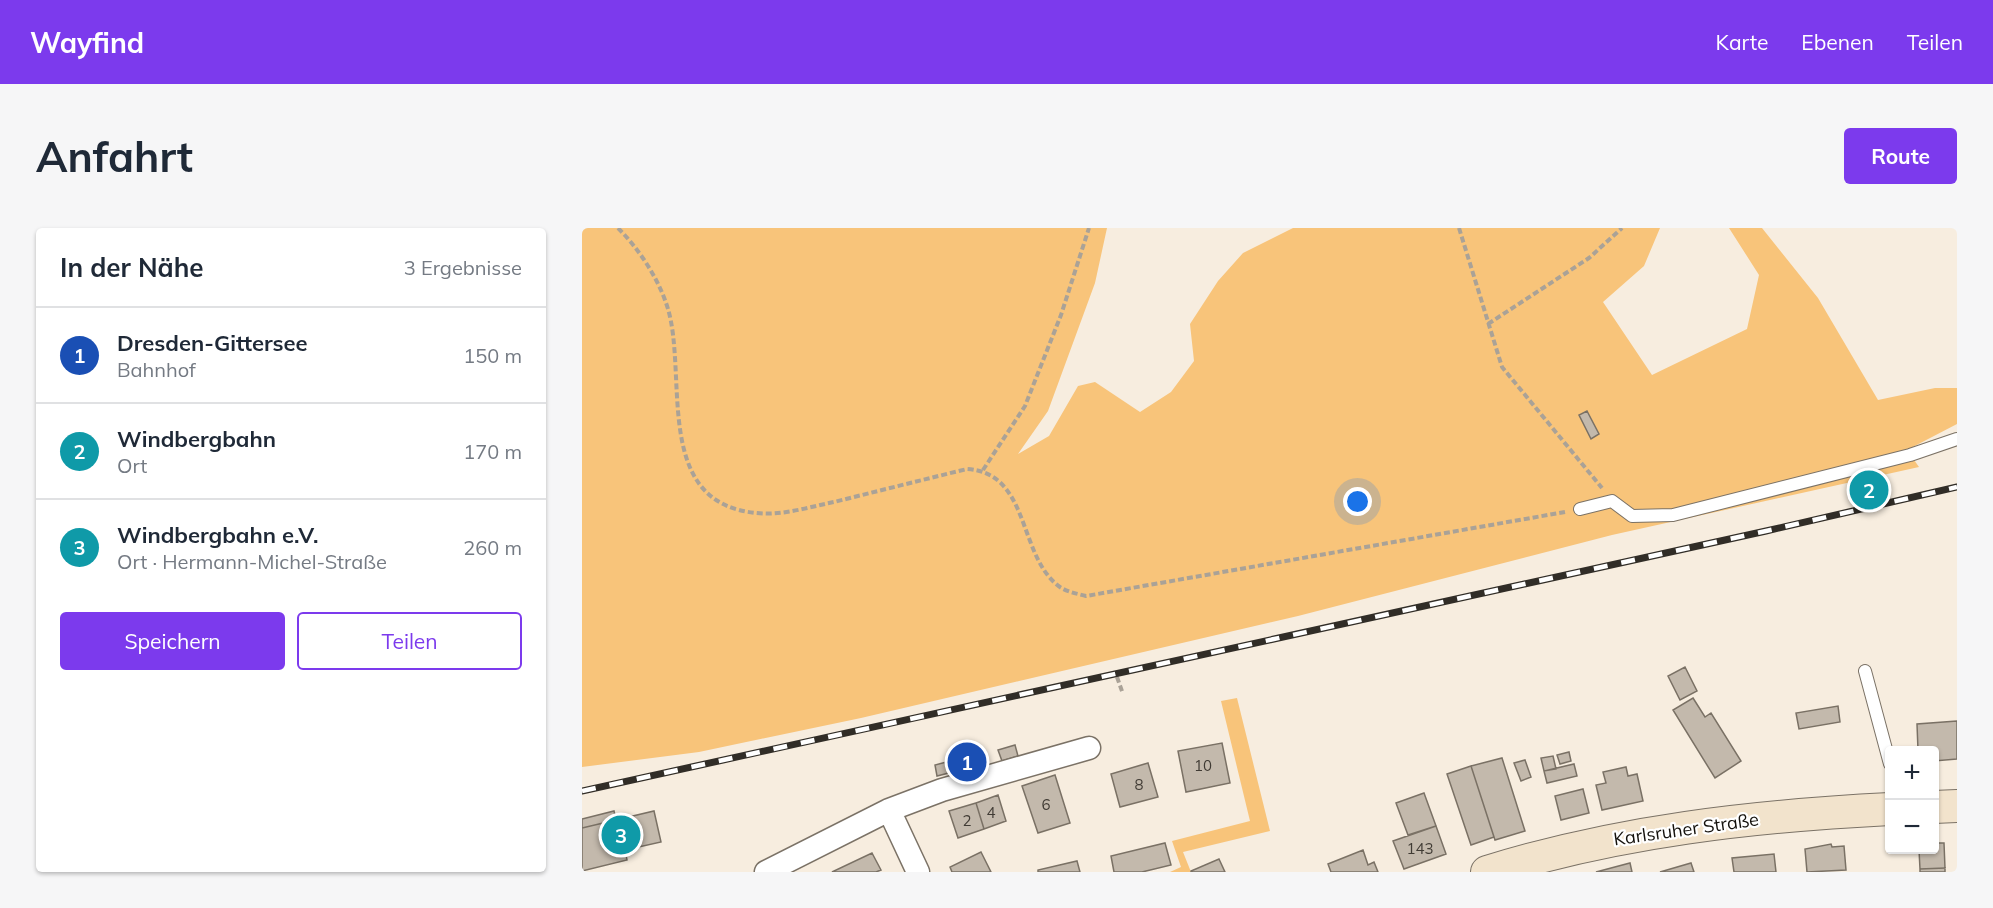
<!DOCTYPE html>
<html lang="de">
<meta charset="utf-8">
<style>
body{margin:0;font-family:Mulish,sans-serif;background:#f6f6f7;color:#1f2937}
.controls{position:absolute;right:18px;bottom:18px;display:grid;overflow:hidden;border-radius:6px;box-shadow:0 2px 4px #0004}
.controls button{width:54px;height:54px;display:grid;place-items:center;padding:0;border:0;border-bottom:2px solid #e0e1e3;background:#fff;color:#1f2937;font:30px sans-serif}
.you{position:absolute;left:776px;top:274px;width:21px;height:21px;margin:-15px;border:4px solid #fff;border-radius:50%;background:#1a73e8;box-shadow:0 0 0 9px #1a73e833}
.badge{display:grid;place-items:center;width:39px;height:39px;border-radius:50%;background:#7c3aed;color:#fff;font-size:20px;font-weight:700}
.pin{position:absolute;translate:-50% -50%;border:3px solid #fff;box-shadow:0 2px 6px #0006}
.list{margin:0;padding:0;list-style:none}
h2{display:flex;justify-content:space-between;align-items:center;height:78px;margin:0;padding:0 24px;font-size:26px}
h2 small{font-size:20px;font-weight:400;color:#747a83}
.list li{display:grid;grid-template-columns:39px 1fr auto;gap:18px;align-items:center;box-sizing:border-box;height:96px;padding:0 24px;border-top:2px solid #e0e1e3}
.list b{display:block;font-size:22px;white-space:nowrap}
.list p{margin:0;font-size:20px;white-space:nowrap;color:#747a83}
.list em{font-size:20px;font-style:normal;color:#747a83}
.actions{display:flex;gap:12px;padding:18px 24px}
.actions a{flex:1;padding:14px 0;border:2px solid #7c3aed;border-radius:6px;text-align:center;font-size:21px;color:#7c3aed}
.actions .main{background:#7c3aed;color:#fff}
.map{position:relative;flex:none;width:1375px;height:644px;overflow:hidden;border-radius:6px}
header{display:flex;align-items:center;gap:36px;box-sizing:border-box;height:84px;padding:0 30px;background:#7c3aed;color:#fff}
header strong{font-size:28px}
nav{display:flex;gap:33px;margin-inline-start:auto;font-size:21px}
.intro{display:flex;align-items:center;justify-content:space-between;box-sizing:border-box;height:144px;padding:0 36px}
h1{margin:0;font-size:42px}
.button{padding:15px 27px;border-radius:6px;background:#7c3aed;color:#fff;font-size:21px;font-weight:700}
main{display:flex;gap:36px;padding:0 36px}
aside{flex:1;background:#fff;border-radius:6px;box-shadow:0 2px 4px #0004}
.map>svg:first-child{display:block}
</style>
<header>
<strong>Wayfind</strong>
<nav><a>Karte</a><a>Ebenen</a><a>Teilen</a></nav>
</header>
<div class="intro"><h1>Anfahrt</h1><a class="button">Route</a></div>
<main>
<aside>
<h2>In der Nähe<small>3 Ergebnisse</small></h2>
<ul class="list">
<li><span class="badge" style="background:#1a4fb4">1</span><div><b>Dresden-Gittersee</b><p>Bahnhof</p></div><em>150 m</em></li>
<li><span class="badge" style="background:#0f9aa8">2</span><div><b>Windbergbahn</b><p>Ort</p></div><em>170 m</em></li>
<li><span class="badge" style="background:#0f9aa8">3</span><div><b>Windbergbahn e.V.</b><p>Ort · Hermann-Michel-Straße</p></div><em>260 m</em></li>
</ul>
<div class="actions"><a class="main">Speichern</a><a>Teilen</a></div>
</aside>
<div class="map">
<svg width="1375" height="644" viewBox="0 0 1375 644">
<rect width="100%" height="100%" fill="#f7eddf"/>
<path fill="#f8c47a" d="M 0,0 L 525,0 L 513,55 L 466,183 L 436,226 L 467,208 L 496,158 L 513,154 L 558,184 L 589,164 L 612,133 L 608,96 L 636,53 L 661,25 L 711,0 L 1078,0 L 1062,38 L 1021,74 L 1070,147 L 1165,101 L 1177,47 L 1147,0 L 1180,0 L 1236,70 L 1296,172 L 1353,160 L 1375,160 L 1375,196 L 1325,222 L 1337,239 L 1030,307 L 716,388 L 279,490 L 117,524 L 0,539 Z
M 655,470 L 688,603 L 601,624 L 609,644 L 588,644 L 599,639 L 590,613 L 668,593 L 639,473 Z"/>
<path fill="#c3b9ac" stroke="#7a7165" stroke-width="1.5" d="M 1005,183 L 1017,206 L 1009,211 L 997,187 Z
M 1299,250 L 1303,267 L 1275,274 L 1271,256 Z
M 1103,439 L 1115,463 L 1098,472 L 1086,448 Z
M 1111,470 L 1123,489 L 1129,485 L 1159,533 L 1133,550 L 1091,482 Z
M 1256,478 L 1258,494 L 1217,501 L 1214,485 Z
M 1375,493 L 1375,531 L 1352,533 L 1352,522 L 1336,522 L 1335,496 Z
M 640,515 L 648,555 L 604,564 L 596,523 Z
M 433,517 L 436,528 L 420,533 L 416,522 Z
M 987,524 L 989,533 L 978,536 L 975,527 Z
M 395,526 L 398,537 L 355,548 L 353,537 Z
M 971,528 L 974,541 L 962,543 L 959,530 Z
M 920,530 L 943,603 L 913,612 L 889,538 Z
M 943,532 L 949,549 L 939,553 L 932,535 Z
M 566,535 L 576,569 L 538,579 L 529,546 Z
M 992,536 L 995,548 L 965,555 L 962,543 Z
M 889,538 L 912,609 L 889,617 L 865,546 Z
M 1044,539 L 1046,548 L 1055,546 L 1061,573 L 1020,582 L 1014,557 L 1024,555 L 1021,544 Z
M 473,547 L 488,595 L 456,605 L 440,558 Z
M 1001,561 L 1007,585 L 979,592 L 973,568 Z
M 842,565 L 854,598 L 826,607 L 814,575 Z
M 416,567 L 424,593 L 402,601 L 394,575 Z
M 394,575 L 402,601 L 376,610 L 367,583 Z
M 32,583 L 34,592 L 0,600 L 0,591 Z
M 72,583 L 79,614 L 43,622 L 45,632 L 0,643 L 0,600 Z
M 854,598 L 864,626 L 822,641 L 811,613 Z
M 583,615 L 589,637 L 560,644 L 532,644 L 529,628 Z
M 1352,615 L 1362,615 L 1363,640 L 1338,641 L 1337,622 L 1352,622 Z
M 1249,616 L 1250,619 L 1262,618 L 1264,642 L 1225,644 L 1223,621 Z
M 781,622 L 786,637 L 792,634 L 796,644 L 749,644 L 746,636 Z
M 399,624 L 409,644 L 370,644 L 368,639 Z
M 290,625 L 299,642 L 294,644 L 250,644 Z
M 1192,626 L 1194,644 L 1152,644 L 1150,630 Z
M 637,631 L 643,644 L 609,644 L 609,643 Z
M 495,633 L 498,644 L 456,644 L 456,642 Z
M 1048,635 L 1050,644 L 1014,644 Z
M 1109,635 L 1112,644 L 1078,644 Z
M 1363,640 L 1363,644 L 1338,644 L 1338,641 Z"/>
<g fill="none" stroke-linecap="round" stroke-linejoin="round">
<defs>
<path id="lane" d="M 998,281 L 1030,273 L 1050,288 L 1091,287 L 1328,227 L 1375,211
M 1283,443 L 1308,536"/>
<path id="street" d="M 307,582 L 336,644
M 184,644 L 307,582 L 360,562 L 507,520"/>
<path id="secondary" d="M 1352,579 L 1375,578
M 905,644 C 1037,603 1171,588 1308,581"/>
</defs>
<use href="#lane" stroke="#7b7266" stroke-width="14"/>
<use href="#street" stroke="#7b7266" stroke-width="25"/>
<use href="#secondary" stroke="#7b7266" stroke-width="34"/>
<path stroke="#aaa297" stroke-width="4" stroke-dasharray="6 3" stroke-linecap="butt" d="M 36,0 C 57,21 77,51 86,81 C 106,149 70,276 175,285 C 200,288 227,279 252,274 C 296,263 340,252 385,241 C 447,245 436,323 474,356 C 483,364 493,365 504,368 L 983,284
M 877,0 L 920,139 L 1020,260
M 906,96 L 1007,30 L 1040,0
M 401,242 L 443,178 L 479,87 L 507,0
M 535,449 L 541,466"/>
<use href="#lane" stroke="#fff" stroke-width="12"/>
<use href="#street" stroke="#fff" stroke-width="22"/>
<use href="#secondary" stroke="#f2e3cc" stroke-width="32"/>
<defs>
<path id="rail" d="M 0,563 L 1184,303 L 1375,259"/>
</defs>
<use href="#rail" stroke="#312d27" stroke-width="7"/>
<use href="#rail" stroke="#fff" stroke-width="4.5" stroke-dasharray="14" stroke-linecap="butt"/>
</g>
<g text-anchor="middle" dominant-baseline="central" stroke-width="4.5" stroke-linejoin="round" paint-order="stroke">
<g font-size="15" fill="#403b34">
<text x="621" y="537">10</text>
<text x="557" y="556">8</text>
<text x="464" y="576">6</text>
<text x="409" y="584">4</text>
<text x="385" y="592">2</text>
<text x="838" y="620">143</text>
</g>
<g font-size="18" fill="#14110c" stroke="#fff">
<text transform="translate(1104 601) rotate(-8)">Karlsruher Straße</text>
</g>
</g>
</svg>
<div class="controls">
<button>+</button>
<button>−</button>
</div>
<div class="you"></div>
<div class="pin badge" style="left:385px;top:534px;background:#1a4fb4">1</div>
<div class="pin badge" style="left:1287px;top:262px;background:#0f9aa8">2</div>
<div class="pin badge" style="left:39px;top:607px;background:#0f9aa8">3</div>
</div>
</main>
